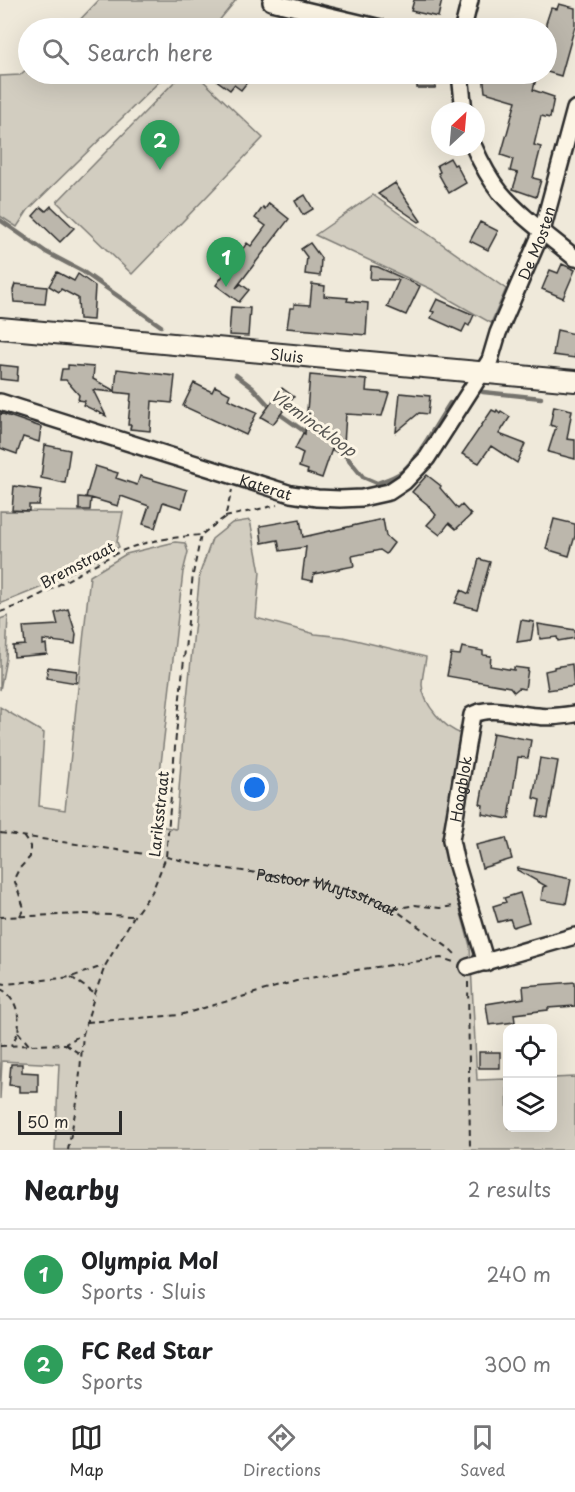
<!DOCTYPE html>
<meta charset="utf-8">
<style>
body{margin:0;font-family:"Playpen Sans",sans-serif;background:#f6f6f6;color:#202124}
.controls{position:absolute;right:18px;bottom:18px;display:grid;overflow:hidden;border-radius:12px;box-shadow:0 6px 24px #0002}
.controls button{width:54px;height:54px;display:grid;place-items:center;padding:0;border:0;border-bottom:2px solid #e0e0e0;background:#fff;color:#202124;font:30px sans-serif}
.compass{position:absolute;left:431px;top:102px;width:54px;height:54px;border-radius:50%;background:#fff;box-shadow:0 6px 24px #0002;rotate:26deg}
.scale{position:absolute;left:18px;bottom:15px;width:104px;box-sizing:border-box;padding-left:6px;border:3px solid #2b2b2b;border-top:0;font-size:16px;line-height:21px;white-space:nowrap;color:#2b2b2b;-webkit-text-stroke:4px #fcf5e5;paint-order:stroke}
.you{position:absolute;left:255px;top:788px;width:21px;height:21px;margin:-15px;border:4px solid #fff;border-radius:50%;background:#1a73e8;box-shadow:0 0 0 9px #1a73e833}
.badge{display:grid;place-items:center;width:39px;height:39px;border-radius:50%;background:#2b2b2b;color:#fff;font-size:20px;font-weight:700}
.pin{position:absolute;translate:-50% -50px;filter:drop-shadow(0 2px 3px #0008)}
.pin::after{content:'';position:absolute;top:32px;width:21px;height:18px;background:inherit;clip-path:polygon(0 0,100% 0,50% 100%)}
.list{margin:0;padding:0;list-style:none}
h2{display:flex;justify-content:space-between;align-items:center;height:78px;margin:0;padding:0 24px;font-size:26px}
h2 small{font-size:20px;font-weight:400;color:#757577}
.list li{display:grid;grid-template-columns:39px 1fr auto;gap:18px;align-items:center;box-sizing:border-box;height:90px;padding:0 24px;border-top:2px solid #e0e0e0}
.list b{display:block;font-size:22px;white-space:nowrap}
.list p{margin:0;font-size:20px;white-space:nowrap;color:#757577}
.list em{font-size:20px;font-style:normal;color:#757577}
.icon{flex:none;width:33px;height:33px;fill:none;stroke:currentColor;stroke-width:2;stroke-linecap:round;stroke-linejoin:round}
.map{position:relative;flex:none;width:575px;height:1150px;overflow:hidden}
.search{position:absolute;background:#fff;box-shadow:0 6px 24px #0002;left:18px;right:18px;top:18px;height:66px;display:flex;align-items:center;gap:15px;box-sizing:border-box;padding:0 21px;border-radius:33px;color:#757577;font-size:22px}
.sheet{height:258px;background:#fff}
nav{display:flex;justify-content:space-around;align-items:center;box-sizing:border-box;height:84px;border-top:2px solid #e0e0e0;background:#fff;font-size:16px;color:#757577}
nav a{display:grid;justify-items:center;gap:3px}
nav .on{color:#2b2b2b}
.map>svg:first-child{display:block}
</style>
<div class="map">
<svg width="575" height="1150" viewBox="0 0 575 1150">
<rect width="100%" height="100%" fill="#efe9da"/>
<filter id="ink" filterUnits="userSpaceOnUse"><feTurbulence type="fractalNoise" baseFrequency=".0167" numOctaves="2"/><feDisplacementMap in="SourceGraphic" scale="12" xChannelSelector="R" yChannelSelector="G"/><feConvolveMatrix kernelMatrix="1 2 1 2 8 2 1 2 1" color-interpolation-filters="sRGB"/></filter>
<g filter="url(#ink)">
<path fill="#d2cdc0" stroke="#7e7c76" stroke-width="1.5" d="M 99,0 L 236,0 L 213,28 L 72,28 Z
M 28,68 L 28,74 L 167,74 L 28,210 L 17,227 L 0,216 L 0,76 L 20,75 Z
M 182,74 L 196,74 L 263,138 L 132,274 L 57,202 Z
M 373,195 L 506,289 L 491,323 L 431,289 L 315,235 Z
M 0,511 L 123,512 L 117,542 L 119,547 L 47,585 L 0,604 Z
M 250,520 L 260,572 L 256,618 L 315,634 L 343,637 L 426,657 C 425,666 422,676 422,685 C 423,704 445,729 462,734 L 442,843 L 470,946 L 477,1080 L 507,1079 L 508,1128 L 552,1128 L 553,1078 L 575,1077 L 575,1150 L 55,1150 L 59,1064 L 2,1061 L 0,1099 L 0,707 L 44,733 L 39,806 L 65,810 L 90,576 L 126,554 L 175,542 L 185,543 L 188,552 L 183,572 L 154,825 L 176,829 L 183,737 L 200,573 L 212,539 L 232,523 Z
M 8,616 L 6,659 L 0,690 L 0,619 Z"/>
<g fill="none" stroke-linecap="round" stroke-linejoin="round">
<path stroke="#75736d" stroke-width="4.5" d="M 0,220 L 46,252 L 82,271 L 161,326
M 236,375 L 253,388 L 271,408 L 308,434
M 483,392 L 541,398
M 328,446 L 346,456 L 363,477 L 377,483 C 386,480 396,477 403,471 C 420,455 437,423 450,403"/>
</g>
<path fill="#bcb7ac" stroke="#2b2b2b" stroke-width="1.5" d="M 414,0 L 442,0 L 438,17 L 411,11 Z
M 559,4 L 575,8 L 575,26 L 561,76 L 547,72 L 546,23 L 551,8 L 557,9 Z
M 208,74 L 243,74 L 242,75 L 249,80 L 241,90 L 234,85 L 230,90 Z
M 417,74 L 436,74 L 437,82 L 435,88 L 417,88 Z
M 483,74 L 501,74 L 523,80 L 524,75 L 536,79 L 533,90 L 554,97 L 550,118 L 541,116 L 534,145 L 541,147 L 533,178 L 541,180 L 536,197 L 513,189 L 518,173 L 510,171 L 513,159 L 501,155 L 516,101 L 485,92 Z
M 450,158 L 454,165 L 456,164 L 466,183 L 449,193 L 438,173 L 440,172 L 437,165 Z
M 395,183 L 421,221 L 419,222 L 378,194 Z
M 305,195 L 313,209 L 303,215 L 295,201 Z
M 269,203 L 289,219 L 236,288 L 241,284 L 249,290 L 239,302 L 216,285 L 247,243 L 251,246 L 266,226 L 255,218 L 263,207 L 265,209 Z
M 51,206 L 74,228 L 60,242 L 33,216 L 41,207 L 46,211 Z
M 480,222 L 498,231 L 488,250 L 470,241 Z
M 310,243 L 321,258 L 320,276 L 305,274 L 307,257 L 301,249 Z
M 562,264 L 575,270 L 563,298 L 542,289 L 550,270 L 558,273 Z
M 371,266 L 378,267 L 420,286 L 406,315 L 387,307 L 399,280 L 370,279 Z
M 57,272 L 74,281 L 78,274 L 95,286 L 93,320 L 79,319 L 78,298 L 61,289 L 59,292 L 49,286 Z
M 15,284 L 47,287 L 45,304 L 14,302 L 13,290 Z
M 312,284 L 325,286 L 324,296 L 348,298 L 347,301 L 368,303 L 366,335 L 287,328 L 290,308 L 294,308 L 294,304 L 310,305 Z
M 437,299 L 474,315 L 469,326 L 466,324 L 462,332 L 431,318 L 434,312 L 431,311 Z
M 231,307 L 250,308 L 248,336 L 229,335 Z
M 557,330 L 575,334 L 575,358 L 553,355 Z
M 0,365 L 18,367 L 17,381 L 0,379 Z
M 68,365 L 94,367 L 93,379 L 115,391 L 117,369 L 175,376 L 172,403 L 152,401 L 150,431 L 130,429 L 131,425 L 128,425 L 131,394 L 93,390 L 106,416 L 83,405 L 85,401 L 78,400 L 79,395 L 66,380 L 60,380 L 62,369 L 68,369 Z
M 310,375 L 367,380 L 366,391 L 389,393 L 382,416 L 346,414 L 344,444 L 334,443 L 322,478 L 307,473 L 308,470 L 299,467 L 303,453 L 295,449 L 303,433 L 305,434 Z
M 194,383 L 212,392 L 215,386 L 230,394 L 228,399 L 257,412 L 246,435 L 183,406 Z
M 282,388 L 294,397 L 273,424 L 261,417 Z
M 400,393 L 430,396 L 428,414 L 419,413 L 396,432 Z
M 554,406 L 572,410 L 567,439 L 575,440 L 575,459 L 548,452 L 556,427 L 550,425 Z
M 492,410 L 496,412 L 497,410 L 500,413 L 501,411 L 510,417 L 499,434 L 525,444 L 517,463 L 491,446 L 479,463 L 462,454 Z
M 0,413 L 41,427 L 39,442 L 23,437 L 17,454 L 0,448 Z
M 45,445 L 70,450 L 65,483 L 41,478 Z
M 95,466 L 118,473 L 116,478 L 137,485 L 140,476 L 187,490 L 182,508 L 163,502 L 155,528 L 143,524 L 149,506 L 121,496 L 118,506 L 91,498 L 90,510 L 79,510 L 79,497 L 90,498 L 86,497 Z
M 427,475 L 441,486 L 440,488 L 458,509 L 462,505 L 471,515 L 456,529 L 449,523 L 440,535 L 427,525 L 436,515 L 427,504 L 412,492 Z
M 14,486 L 41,490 L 39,505 L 29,505 L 29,511 L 12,510 Z
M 300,519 L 303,537 L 383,519 L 386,536 L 394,543 L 386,554 L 380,550 L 352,556 L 354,566 L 314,574 L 313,581 L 302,579 L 306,547 L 280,551 L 278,540 L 262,543 L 260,526 Z
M 554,519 L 575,524 L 575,536 L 569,556 L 546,549 Z
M 479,559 L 490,562 L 477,609 L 455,603 L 461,590 L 469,594 Z
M 68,609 L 76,634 L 75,644 L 43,640 L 43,645 L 46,644 L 47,654 L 14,657 L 13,646 L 25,645 L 23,627 L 58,625 L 55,613 Z
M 521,620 L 534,622 L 531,640 L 517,642 Z
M 538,624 L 575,630 L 575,638 L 558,641 L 557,637 L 540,639 Z
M 462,647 L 483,651 L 483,655 L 491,656 L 490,666 L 514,670 L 514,667 L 528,669 L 525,689 L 519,688 L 514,692 L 510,687 L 447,676 L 451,654 L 460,655 Z
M 572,664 L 574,686 L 548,690 L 545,671 L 554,669 L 554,667 Z
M 48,667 L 77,671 L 76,683 L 46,678 Z
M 493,733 L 531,740 L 528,758 L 518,757 L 509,819 L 482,814 L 483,805 L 480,804 Z
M 540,758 L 558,761 L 548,818 L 537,816 L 540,800 L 533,798 Z
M 506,838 L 512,859 L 482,868 L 476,845 Z
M 518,868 L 571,879 L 566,904 L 541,900 L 543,887 L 546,886 L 517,870 Z
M 520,893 L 529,922 L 513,927 L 510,919 L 498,922 L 493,906 L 506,902 L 504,898 Z
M 575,982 L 575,1006 L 548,1008 L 548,1010 L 514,1014 L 515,1022 L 489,1025 L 486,1004 L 524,998 L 523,986 Z
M 479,1052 L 500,1052 L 500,1068 L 479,1068 Z
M 11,1064 L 22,1064 L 22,1072 L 38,1073 L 38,1092 L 19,1092 L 19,1086 L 9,1085 Z"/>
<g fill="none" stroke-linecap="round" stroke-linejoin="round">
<defs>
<g id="minor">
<path d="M 271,2 L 381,28"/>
<path d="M 463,28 L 470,0"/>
<path d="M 460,74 L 464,111"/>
<path d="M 474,147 C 481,163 489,178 500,192 C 521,217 550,237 575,258"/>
<path id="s2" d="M 0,402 L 291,494 L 317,498 L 340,499 L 362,498 L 389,492 L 404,482 L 427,458 L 490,360 L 498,333 L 542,231 L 575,109"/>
<path id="s3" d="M 486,963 L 455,859 L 451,840 L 472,715 C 492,705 516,715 537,716 C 550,718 562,716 575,714"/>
<path d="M 468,967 L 575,936"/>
</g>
<g id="tertiary">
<path id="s4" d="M 0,328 L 575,381"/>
</g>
</defs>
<use href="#minor" stroke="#2b2b2b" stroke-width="20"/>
<use href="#tertiary" stroke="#2b2b2b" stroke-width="24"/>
<g stroke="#2b2b2b" stroke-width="2" stroke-dasharray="6 4.5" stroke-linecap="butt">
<path d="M 225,517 L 277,505"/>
<path d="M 0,612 C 44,598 82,568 124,550 C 148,540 176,537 201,535"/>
<path id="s1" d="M 0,833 L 166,857 L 207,866 L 315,881 L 359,893 L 394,909 L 450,949 L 457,956"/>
<path d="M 394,909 L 415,905 L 440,908 L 454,906"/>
<path d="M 20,916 L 24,908 L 14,879 L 19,869 L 30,857 L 30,846 L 23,836"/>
<path d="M 0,917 L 85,914 L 134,916"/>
<path d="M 71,977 L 95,994"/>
<path d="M 468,982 L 470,1150"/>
<path d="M 0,983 L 6,984 L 71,977 L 103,966"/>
<path d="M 0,989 C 15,994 21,1017 18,1032 C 17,1036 13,1041 11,1045"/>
<path d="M 87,1022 L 180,1015 L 303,979 L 363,969 L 441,958 L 454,962"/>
<path d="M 18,1032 L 29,1045"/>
<path d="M 65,1044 L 80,1054"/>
<path d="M 0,1046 L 65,1044 L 83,1034"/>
<path d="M 68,1150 L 78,1097 L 83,1034 L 95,994 L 105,966 L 134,916 L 152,892 L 166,857 L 176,735 L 193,574 L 201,535 L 225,517 L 232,490"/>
</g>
<use href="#minor" stroke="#fcf5e5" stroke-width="15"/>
<use href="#tertiary" stroke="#fcf5e5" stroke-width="20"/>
</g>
</g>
<g text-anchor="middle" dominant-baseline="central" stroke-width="6" stroke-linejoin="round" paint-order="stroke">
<g font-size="15" fill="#2b2b2b" stroke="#fcf5e5">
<text stroke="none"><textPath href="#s2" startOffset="698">De Mosten</textPath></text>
<text stroke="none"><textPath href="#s4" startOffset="288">Sluis</textPath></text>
<text stroke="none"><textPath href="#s2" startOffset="279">Katerat</textPath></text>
<text transform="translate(77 564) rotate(-28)">Bremstraat</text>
<text stroke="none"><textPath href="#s3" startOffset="180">Hoogblok</textPath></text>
<text transform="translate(158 814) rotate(-84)">Lariksstraat</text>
<text stroke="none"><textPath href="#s1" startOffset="333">Pastoor Wuytsstraat</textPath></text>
</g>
<g font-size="16" font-style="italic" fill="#565552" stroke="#fcf5e5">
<text transform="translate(314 422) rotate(36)">Vleminckloop</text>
</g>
</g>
</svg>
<div class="controls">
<button><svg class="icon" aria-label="locate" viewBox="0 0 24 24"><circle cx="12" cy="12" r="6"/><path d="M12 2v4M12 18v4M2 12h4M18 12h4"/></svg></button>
<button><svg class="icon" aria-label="layers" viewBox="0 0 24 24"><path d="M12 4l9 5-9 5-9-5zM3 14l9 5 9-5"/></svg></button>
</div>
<svg class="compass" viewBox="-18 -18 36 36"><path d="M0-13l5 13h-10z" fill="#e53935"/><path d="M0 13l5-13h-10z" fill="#757577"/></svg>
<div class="scale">50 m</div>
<div class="you"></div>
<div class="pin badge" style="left:226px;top:287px;background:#2e9e5b">1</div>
<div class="pin badge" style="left:160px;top:170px;background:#2e9e5b">2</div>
<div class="search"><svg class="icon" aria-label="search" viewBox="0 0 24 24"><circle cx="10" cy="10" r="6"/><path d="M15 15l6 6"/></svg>Search here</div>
</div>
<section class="sheet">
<h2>Nearby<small>2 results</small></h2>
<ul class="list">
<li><span class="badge" style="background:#2e9e5b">1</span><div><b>Olympia Mol</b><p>Sports · Sluis</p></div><em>240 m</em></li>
<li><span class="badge" style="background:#2e9e5b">2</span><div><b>FC Red Star</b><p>Sports</p></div><em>300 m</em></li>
</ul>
</section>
<nav>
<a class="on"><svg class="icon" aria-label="map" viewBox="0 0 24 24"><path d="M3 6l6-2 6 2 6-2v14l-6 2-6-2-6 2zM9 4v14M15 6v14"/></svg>Map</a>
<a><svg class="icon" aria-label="directions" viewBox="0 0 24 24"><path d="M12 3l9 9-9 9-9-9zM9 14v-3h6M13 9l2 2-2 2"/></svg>Directions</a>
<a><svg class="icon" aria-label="saved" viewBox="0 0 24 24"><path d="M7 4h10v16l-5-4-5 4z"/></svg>Saved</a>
</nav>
